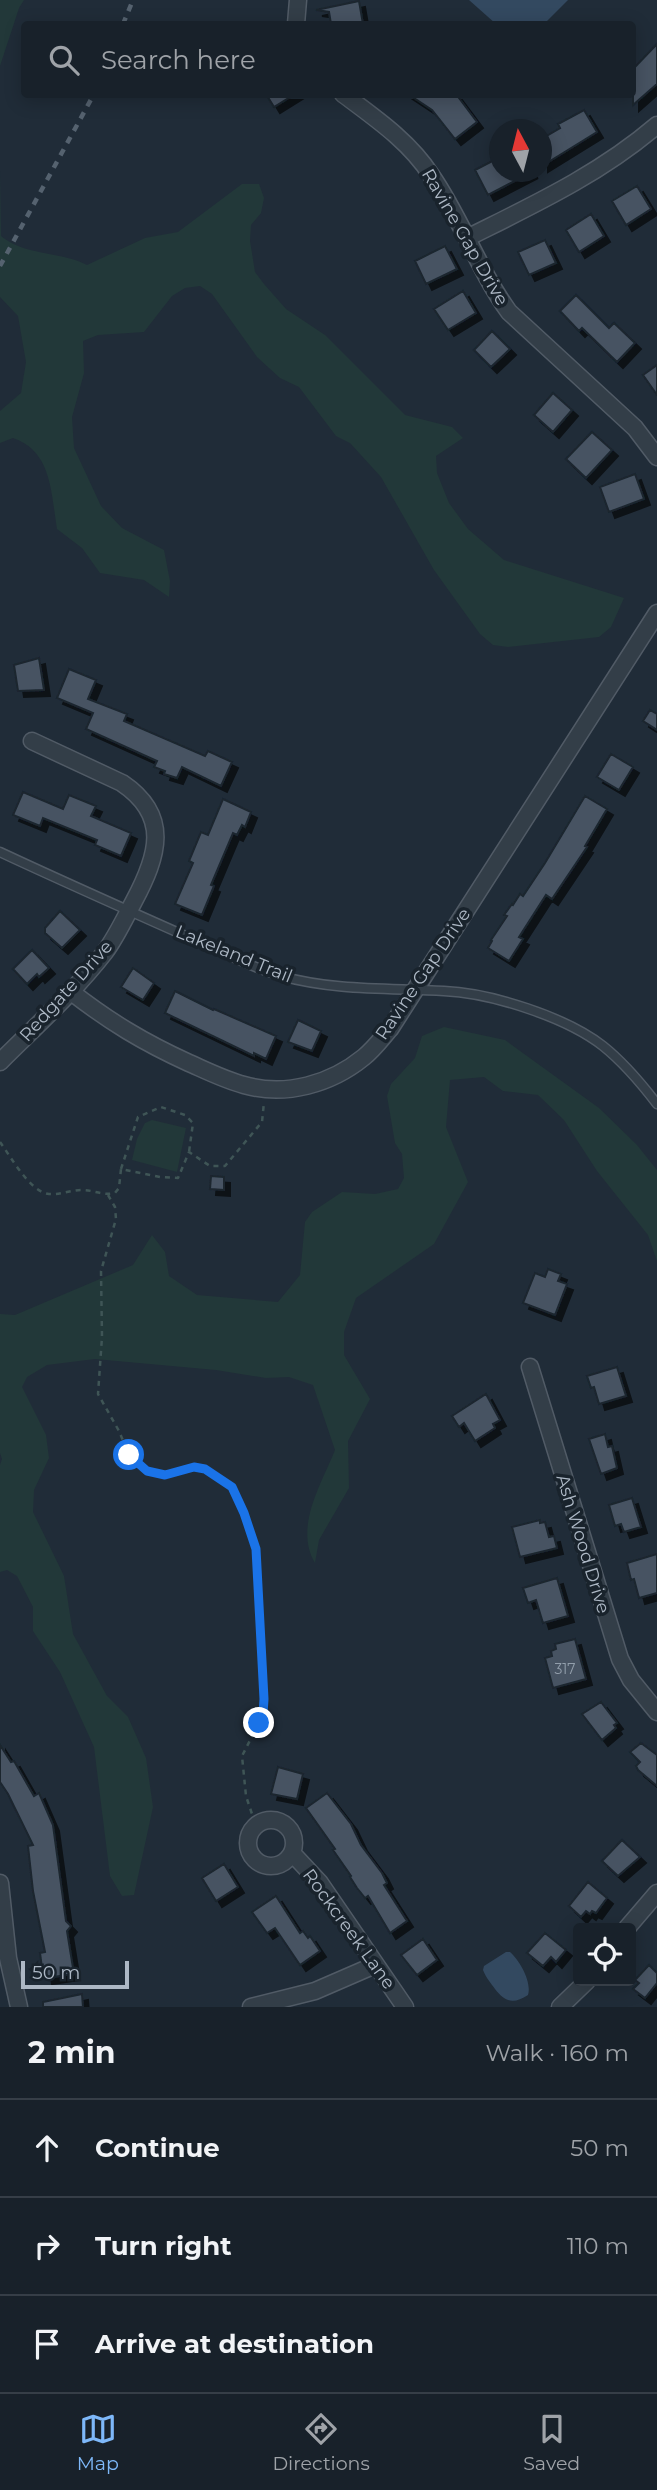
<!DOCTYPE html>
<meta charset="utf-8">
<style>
body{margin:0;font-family:Montserrat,sans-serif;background:#252e36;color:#f1f3f6}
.controls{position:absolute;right:21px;bottom:21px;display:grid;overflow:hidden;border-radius:7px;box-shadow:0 4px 18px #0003}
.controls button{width:63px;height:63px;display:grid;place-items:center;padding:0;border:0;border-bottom:2px solid #363e47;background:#18212a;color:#f1f3f6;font:35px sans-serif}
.compass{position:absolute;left:489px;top:119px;width:63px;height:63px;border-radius:50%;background:#18212a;box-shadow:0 4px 18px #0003;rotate:353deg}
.scale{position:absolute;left:21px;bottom:18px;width:108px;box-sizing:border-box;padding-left:7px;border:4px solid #adb8c5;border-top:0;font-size:19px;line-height:24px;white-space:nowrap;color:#adb8c5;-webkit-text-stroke:5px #19232c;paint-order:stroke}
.stop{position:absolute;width:21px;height:21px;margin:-16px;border:5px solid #1a73e8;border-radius:50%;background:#fff}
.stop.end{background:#1a73e8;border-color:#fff;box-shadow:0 2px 7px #0008}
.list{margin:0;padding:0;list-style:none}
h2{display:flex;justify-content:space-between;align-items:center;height:91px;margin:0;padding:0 28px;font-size:30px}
h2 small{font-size:23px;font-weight:400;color:#9fa3a8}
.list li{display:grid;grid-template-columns:46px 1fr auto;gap:21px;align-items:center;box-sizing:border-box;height:98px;padding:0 28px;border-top:2px solid #363e47}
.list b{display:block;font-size:26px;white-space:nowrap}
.list em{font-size:23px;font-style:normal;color:#9fa3a8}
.icon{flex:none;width:38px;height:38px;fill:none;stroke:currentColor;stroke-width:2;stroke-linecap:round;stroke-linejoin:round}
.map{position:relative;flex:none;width:657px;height:2007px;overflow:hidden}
.search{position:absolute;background:#18212a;box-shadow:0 4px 18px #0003;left:21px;right:21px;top:21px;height:77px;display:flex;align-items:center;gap:18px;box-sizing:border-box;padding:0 24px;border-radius:7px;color:#9fa3a8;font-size:26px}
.sheet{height:385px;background:#18212a}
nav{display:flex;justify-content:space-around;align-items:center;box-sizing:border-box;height:98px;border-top:2px solid #363e47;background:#18212a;font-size:19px;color:#9fa3a8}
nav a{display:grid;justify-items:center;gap:4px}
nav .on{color:#7eb8f9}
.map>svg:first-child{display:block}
</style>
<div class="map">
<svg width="657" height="2007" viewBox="0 0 657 2007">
<defs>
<filter id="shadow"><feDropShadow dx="6" dy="6" stdDeviation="0" flood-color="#0009"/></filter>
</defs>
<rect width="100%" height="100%" fill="#202c38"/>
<path fill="#223839" d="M 0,0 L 24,0 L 19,8 L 0,66 Z
M 0,171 L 1,236 C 25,256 60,251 87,265 L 145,238 L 178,232 L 242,184 L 259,184 L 264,198 L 261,213 L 251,225 L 250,241 L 255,272 L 264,284 L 286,309 L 325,335 L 405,415 L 452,427 L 463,438 L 436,456 L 437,473 L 449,503 L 468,529 L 504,560 L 624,598 L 611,627 L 599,637 L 508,647 L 493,645 L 480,634 L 434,570 L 381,477 L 350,443 L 336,436 L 299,387 L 280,378 L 257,357 L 212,294 L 200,286 L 185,288 L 172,296 L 144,332 L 98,335 L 83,341 L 84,373 L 72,417 L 74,448 L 101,506 L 122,528 L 164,550 L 170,581 L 169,597 L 144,580 L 100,573 L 82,548 L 57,529 C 51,493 52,451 13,438 L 0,443 L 0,411 L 21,393 L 26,362 L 18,316 L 0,297 Z
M 444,1027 L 505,1040 L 599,1108 L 637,1145 L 657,1170 L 657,1261 L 648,1235 L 597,1171 L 564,1120 L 538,1095 L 503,1091 L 484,1077 L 450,1080 L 446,1127 L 468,1182 L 434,1244 L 356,1298 L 344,1332 L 344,1355 L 370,1399 L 348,1441 L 349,1488 L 319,1540 L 315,1563 C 294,1527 321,1485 335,1450 L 313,1385 L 289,1377 L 266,1378 L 216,1370 L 95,1359 L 47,1365 L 27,1377 L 22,1387 L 46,1435 L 49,1458 L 34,1490 L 33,1512 L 64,1576 L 73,1634 L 107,1696 L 128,1717 L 146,1758 L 153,1807 L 134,1895 L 122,1896 L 110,1876 L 94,1747 L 60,1672 L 33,1631 L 33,1607 L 17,1576 L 7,1570 L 0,1572 L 0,1465 L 2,1459 L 0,1453 L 0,1314 L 15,1315 L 133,1265 L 152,1235 L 165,1252 L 169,1276 L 197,1295 L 278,1302 L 300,1275 L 305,1222 L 312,1212 L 342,1192 L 375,1194 L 398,1189 L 404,1178 L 402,1154 L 395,1143 L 387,1096 L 391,1084 L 415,1058 L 422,1036 Z
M 152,1120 L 186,1128 L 177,1172 L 132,1160 L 137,1139 L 145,1123 Z"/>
<path fill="#334960" d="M 469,0 L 568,0 L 544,24 L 496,24 Z
M 506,1952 L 510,1952 C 520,1961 532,1982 528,1995 C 514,2004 506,2003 495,1989 C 491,1983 486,1978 483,1970 L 484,1966 Z"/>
<path fill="#465362" stroke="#1b252f" stroke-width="2" filter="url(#shadow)" d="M 359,1 L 363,24 L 331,24 L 329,12 L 316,10 Z
M 657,44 L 657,84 L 633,105 L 633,69 Z
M 266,94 L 295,94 L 274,107 Z
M 408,94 L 456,94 L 477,122 L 455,139 L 432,110 Z
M 584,110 L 597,132 L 542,166 L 542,134 L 543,138 L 560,128 L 558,124 Z
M 500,157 L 500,172 L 532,172 L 488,195 L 475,170 Z
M 637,186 L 651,209 L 626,225 L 612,201 Z
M 591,214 L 604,236 L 579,252 L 566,230 Z
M 545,240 L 556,263 L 529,275 L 518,252 Z
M 445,246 L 457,269 L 426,284 L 415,261 Z
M 463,291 L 476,313 L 448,330 L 434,309 Z
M 576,295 L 609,328 L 614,323 L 635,343 L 617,362 L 582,328 L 579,331 L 560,311 Z
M 492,331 L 510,349 L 491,367 L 474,350 Z
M 657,365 L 657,395 L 643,375 Z
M 553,393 L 572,410 L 553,432 L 534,415 Z
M 592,432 L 612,450 L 586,478 L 566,459 Z
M 635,474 L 644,499 L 609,512 L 600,487 Z
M 39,658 L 44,690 L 18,691 L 14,665 Z
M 69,669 L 96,680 L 88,699 L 127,714 L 124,721 L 205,756 L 208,751 L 232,762 L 221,786 L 182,767 L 177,778 L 164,774 L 165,771 L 154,767 L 157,761 L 86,729 L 93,713 L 57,698 Z
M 650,710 L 657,714 L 657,730 L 643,721 Z
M 611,754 L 633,767 L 619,790 L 597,777 Z
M 23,792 L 63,809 L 69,795 L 96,806 L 91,816 L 131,833 L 121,856 L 95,845 L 97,840 L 43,818 L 40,826 L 13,815 Z
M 585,796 L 607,809 L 585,846 L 587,847 L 552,899 L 546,895 L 519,937 L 523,939 L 509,961 L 488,948 L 492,941 L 491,940 L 507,916 L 504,915 L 512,904 L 513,905 L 520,894 L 523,896 L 545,863 Z
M 223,799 L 251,812 L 245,827 L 242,825 L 237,835 L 233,833 L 211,885 L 214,886 L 202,915 L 175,904 L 193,863 L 189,861 L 201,832 L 208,835 Z
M 60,911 L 80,930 L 62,948 L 45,933 L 45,928 Z
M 32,950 L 49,968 L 39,977 L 37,974 L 27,984 L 13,969 Z
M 133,968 L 154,983 L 143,1000 L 121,987 Z
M 175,991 L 213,1010 L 214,1009 L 276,1036 L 266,1059 L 254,1053 L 254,1056 L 165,1013 Z
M 298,1020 L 321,1031 L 312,1051 L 288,1042 Z
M 211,1176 L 224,1177 L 224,1190 L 210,1189 Z
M 548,1269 L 561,1274 L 558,1281 L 567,1284 L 555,1315 L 523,1303 L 535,1273 L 545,1277 Z
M 617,1367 L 626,1396 L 599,1404 L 594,1387 L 591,1388 L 587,1376 Z
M 486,1394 L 500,1420 L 493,1424 L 495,1428 L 475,1441 L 464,1423 L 459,1427 L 452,1416 Z
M 605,1434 L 608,1447 L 612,1446 L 617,1468 L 601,1474 L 589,1439 Z
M 632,1498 L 641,1527 L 624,1532 L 621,1524 L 615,1526 L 609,1505 Z
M 540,1520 L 540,1523 L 545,1522 L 549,1537 L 554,1536 L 557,1548 L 520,1557 L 512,1527 Z
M 657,1554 L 657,1593 L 639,1598 L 634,1579 L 631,1580 L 627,1563 Z
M 557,1578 L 568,1616 L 543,1623 L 536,1600 L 528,1603 L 523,1588 Z
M 575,1639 L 586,1679 L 553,1688 L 545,1658 L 552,1656 L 551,1651 L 556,1649 L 555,1644 Z
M 601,1702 L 617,1723 L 614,1725 L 616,1728 L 602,1740 L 582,1714 Z
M 641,1743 L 657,1755 L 657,1786 L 638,1770 L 636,1766 L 640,1762 L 630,1752 Z
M 0,1745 L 11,1762 L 14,1761 L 34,1796 L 39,1793 L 53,1825 L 66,1921 L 71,1926 L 67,1931 L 74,1974 L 46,1978 L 44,1967 L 42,1968 L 40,1953 L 45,1952 L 33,1891 L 28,1846 L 33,1845 L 8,1794 L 0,1782 Z
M 278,1767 L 303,1774 L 297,1799 L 271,1794 Z
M 327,1793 L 351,1824 L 361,1845 L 382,1873 L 387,1883 L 384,1885 L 407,1921 L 390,1933 L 368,1896 L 365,1898 L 357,1888 L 350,1877 L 351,1876 L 333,1850 L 335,1849 L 306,1808 Z
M 622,1840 L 640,1857 L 618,1876 L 602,1861 Z
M 224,1864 L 238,1887 L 216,1901 L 202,1878 Z
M 588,1882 L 607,1898 L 596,1913 L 592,1911 L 590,1914 L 586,1911 L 581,1917 L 569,1906 Z
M 276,1896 L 300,1933 L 303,1931 L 308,1938 L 310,1936 L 320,1951 L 300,1965 L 275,1928 L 267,1933 L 252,1912 Z
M 545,1933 L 566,1950 L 556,1962 L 551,1957 L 543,1966 L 527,1953 Z
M 423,1939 L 437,1960 L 417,1975 L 401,1955 Z
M 649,1965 L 657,1973 L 657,1983 L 645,1998 L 633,1989 L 639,1983 L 635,1980 Z
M 82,1994 L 83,2007 L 43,2007 L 43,2002 Z"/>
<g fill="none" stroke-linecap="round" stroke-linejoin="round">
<defs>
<path id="service" d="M 0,852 C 62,881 125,909 188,937 C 219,950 249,967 281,976 C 335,991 389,988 444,991 C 491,993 566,1017 603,1046 C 623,1062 641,1083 657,1104"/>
<path id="minor" d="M 296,24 L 298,0
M 343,94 C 375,118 409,141 431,175 C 461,218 478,269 509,312 L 635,428 L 657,457
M 467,238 C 533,205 600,174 657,125
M 70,991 C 110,1022 143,1042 189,1063 C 207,1071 225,1080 244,1085 C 286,1097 331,1084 364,1057 C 374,1049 382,1038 390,1029 L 657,613
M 0,1062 C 36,1026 74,992 105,952 C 116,937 125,918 134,901 C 158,856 171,816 122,783 L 32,741
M 530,1367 L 620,1659 L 631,1680 L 657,1712
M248 1843a23 23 0 1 1 46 0a23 23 0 1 1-46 0Z
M 292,1853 L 320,1883 L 405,2007
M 0,1883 L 8,1958 L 19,2007
M 627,1928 L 657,1893
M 251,2007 L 315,1991 L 375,1965
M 560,2007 L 587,1981"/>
</defs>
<use href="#service" stroke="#515b66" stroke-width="11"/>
<use href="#minor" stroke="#515b66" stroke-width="19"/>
<path stroke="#3f5556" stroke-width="2.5" stroke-dasharray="5 5" stroke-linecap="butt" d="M 0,1142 C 11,1157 30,1192 49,1194 C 60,1195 71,1190 82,1190 C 94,1190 103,1196 115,1193 L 119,1188 L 121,1169 L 160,1177 L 178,1178 L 189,1152 L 210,1166 L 225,1166 L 262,1122 L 264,1102
M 121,1169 L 138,1117 L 161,1107 L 185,1115 L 193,1123 L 189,1152
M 108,1195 L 115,1207 L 116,1219 L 101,1271 L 102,1337 L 98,1394 L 119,1431 L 129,1455 L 147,1470 L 165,1475 L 194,1467 L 205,1469 L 232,1487 L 244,1513 L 256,1549 L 263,1715 L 242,1756 L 246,1796 L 256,1826"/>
<use href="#service" stroke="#333e48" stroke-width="8"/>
<use href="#minor" stroke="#333e48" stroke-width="16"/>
<path stroke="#55626f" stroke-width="4.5" stroke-dasharray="7 7" stroke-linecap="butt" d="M 123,24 L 133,0
M 0,266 L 94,94"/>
</g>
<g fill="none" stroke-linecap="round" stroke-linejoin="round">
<path stroke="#1a73e8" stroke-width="9" d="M 129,1455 L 147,1471 L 165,1475 L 194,1467 L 205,1469 L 232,1487 L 244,1513 L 256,1549 L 264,1699 L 263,1714 L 259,1723"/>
</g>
<g text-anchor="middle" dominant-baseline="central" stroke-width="7" stroke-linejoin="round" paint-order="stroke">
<g font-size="14" fill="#939fac">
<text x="565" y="1669">317</text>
</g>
<g font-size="18" fill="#adb8c5" stroke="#19232c">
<text transform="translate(465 237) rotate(60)">Ravine Gap Drive</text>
<text transform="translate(234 954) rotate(22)">Lakeland Trail</text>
<text transform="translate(423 974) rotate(-56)">Ravine Gap Drive</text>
<text transform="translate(66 991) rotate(-48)">Redgate Drive</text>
<text transform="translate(583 1544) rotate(73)">Ash Wood Drive</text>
<text transform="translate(349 1929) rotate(54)">Rockcreek Lane</text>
</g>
</g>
</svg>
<div class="controls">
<button><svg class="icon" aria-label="locate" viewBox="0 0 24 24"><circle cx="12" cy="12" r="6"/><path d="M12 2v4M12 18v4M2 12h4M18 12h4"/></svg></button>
</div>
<svg class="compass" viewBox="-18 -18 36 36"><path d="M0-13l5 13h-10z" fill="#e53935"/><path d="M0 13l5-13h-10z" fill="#9fa3a8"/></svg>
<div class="scale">50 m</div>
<div class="stop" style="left:129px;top:1455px"></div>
<div class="stop end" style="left:259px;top:1723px"></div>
<div class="search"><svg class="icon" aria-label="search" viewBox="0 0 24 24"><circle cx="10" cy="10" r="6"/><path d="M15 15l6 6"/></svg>Search here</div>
</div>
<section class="sheet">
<h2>2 min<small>Walk · 160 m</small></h2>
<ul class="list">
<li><svg class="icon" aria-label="ahead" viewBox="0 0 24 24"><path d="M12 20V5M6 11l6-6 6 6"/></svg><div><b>Continue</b></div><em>50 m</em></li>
<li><svg class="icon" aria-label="right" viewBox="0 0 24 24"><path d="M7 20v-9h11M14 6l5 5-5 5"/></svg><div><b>Turn right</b></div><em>110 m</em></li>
<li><svg class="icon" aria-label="arrive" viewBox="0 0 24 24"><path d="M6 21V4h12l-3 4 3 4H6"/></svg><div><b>Arrive at destination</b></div></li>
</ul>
</section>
<nav>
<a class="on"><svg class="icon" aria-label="map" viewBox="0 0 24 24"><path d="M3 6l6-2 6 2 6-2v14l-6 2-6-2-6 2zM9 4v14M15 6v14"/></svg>Map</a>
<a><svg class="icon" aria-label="directions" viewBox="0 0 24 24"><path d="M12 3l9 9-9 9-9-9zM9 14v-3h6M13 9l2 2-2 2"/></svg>Directions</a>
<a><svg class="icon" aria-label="saved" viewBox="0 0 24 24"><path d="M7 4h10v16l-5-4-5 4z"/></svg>Saved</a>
</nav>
